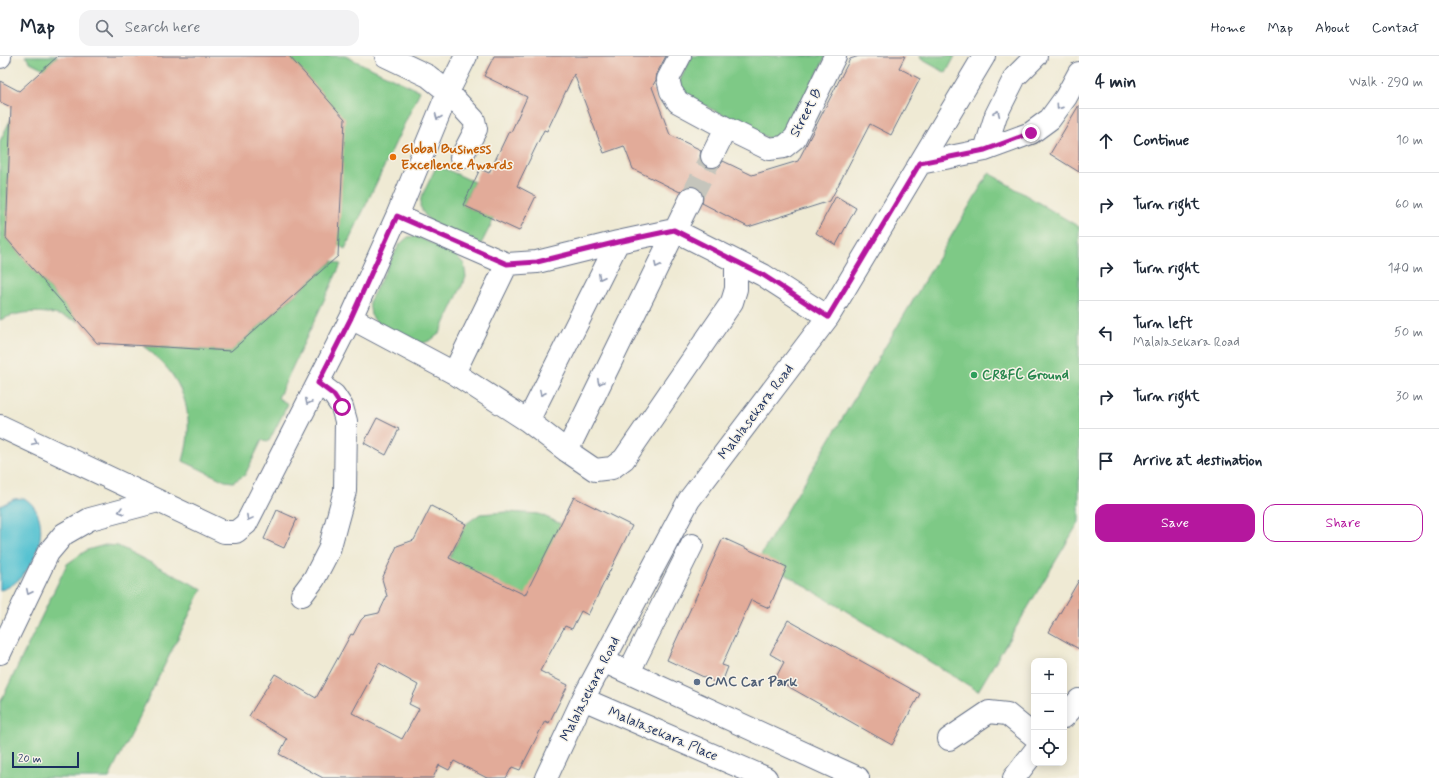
<!DOCTYPE html>
<meta charset="utf-8">
<style>
body{margin:0;font-family:Mynerve,sans-serif;background:#f2f2f3;color:#1f2937}
.controls{position:absolute;right:12px;bottom:12px;display:grid;overflow:hidden;border-radius:8px;box-shadow:0 2px 10px #0003}
.controls button{width:36px;height:36px;display:grid;place-items:center;padding:0;border:0;border-bottom:1px solid #e0e1e3;background:#fff;color:#1f2937;font:20px sans-serif}
.scale{position:absolute;left:12px;bottom:10px;width:67px;box-sizing:border-box;padding-left:4px;border:2px solid #1b2f5e;border-top:0;font-size:11px;line-height:14px;white-space:nowrap;color:#1b2f5e;-webkit-text-stroke:3px #f7f3e8;paint-order:stroke}
.stop{position:absolute;width:12px;height:12px;margin:-9px;border:3px solid #b5179e;border-radius:50%;background:#fff}
.stop.end{background:#b5179e;border-color:#fff;box-shadow:0 1px 4px #0008}
.list{margin:0;padding:0;list-style:none}
h2{display:flex;justify-content:space-between;align-items:center;height:52px;margin:0;padding:0 16px;font-size:17px}
h2 small{font-size:13px;font-weight:400;color:#747a83}
.list li{display:grid;grid-template-columns:26px 1fr auto;gap:12px;align-items:center;box-sizing:border-box;height:64px;padding:0 16px;border-top:1px solid #e0e1e3}
.list b{display:block;font-size:15px;white-space:nowrap}
.list p{margin:0;font-size:13px;white-space:nowrap;color:#747a83}
.list em{font-size:13px;font-style:normal;color:#747a83}
.actions{display:flex;gap:8px;padding:12px 16px}
.actions a{flex:1;padding:9px 0;border:1px solid #b5179e;border-radius:12px;text-align:center;font-size:14px;color:#b5179e}
.actions .main{background:#b5179e;color:#fff}
.icon{flex:none;width:22px;height:22px;fill:none;stroke:currentColor;stroke-width:2;stroke-linecap:round;stroke-linejoin:round}
.map{position:relative;flex:none;width:1079px;height:722px;overflow:hidden}
header{display:flex;align-items:center;gap:24px;box-sizing:border-box;height:56px;padding:0 20px;background:#fff;border-bottom:1px solid #e0e1e3}
header strong{font-size:19px}
nav{display:flex;gap:22px;margin-inline-start:auto;font-size:14px}
.search{width:280px;height:36px;background:#f2f2f3;display:flex;align-items:center;gap:10px;box-sizing:border-box;padding:0 14px;border-radius:12px;color:#747a83;font-size:15px}
main{display:flex}
aside{flex:1;background:#fff}
.map>svg:first-child{display:block}
</style>
<header>
<strong>Map</strong>
<div class="search"><svg class="icon" aria-label="search" viewBox="0 0 24 24"><circle cx="10" cy="10" r="6"/><path d="M15 15l6 6"/></svg>Search here</div>
<nav><a>Home</a><a>Map</a><a>About</a><a>Contact</a></nav>
</header>
<main>
<div class="map">
<svg width="1079" height="722" viewBox="0 0 1079 722">
<rect width="100%" height="100%" fill="#f7f3e8"/>
<filter id="ink" filterUnits="userSpaceOnUse"><feTurbulence type="fractalNoise" baseFrequency=".025" numOctaves="2"/><feDisplacementMap in="SourceGraphic" scale="8" xChannelSelector="R" yChannelSelector="G"/><feConvolveMatrix kernelMatrix="1 2 1 2 8 2 1 2 1" color-interpolation-filters="sRGB"/></filter>
<filter id="wash" filterUnits="userSpaceOnUse"><feTurbulence type="fractalNoise" baseFrequency=".012" numOctaves="4" result="noise"/><feDisplacementMap in="SourceGraphic" scale="16" xChannelSelector="R" yChannelSelector="G"/><feGaussianBlur stdDeviation="0.9" result="paint"/><feColorMatrix in="noise" values="0 0 0 0 0 0 0 0 0 0 0 0 0 0 0 0 0 1.4 0 .05"/><feComposite in="paint" operator="in"/></filter>
<g filter="url(#wash)">
<rect width="100%" height="100%" fill="#efead4"/>
<path fill="#7ec986" stroke="#4c7c72" d="M 25,0 L 58,0 L 44,13 L 30,6 Z
M 289,0 L 345,0 L 420,35 L 345,193 L 338,189 L 344,63 Z
M 692,0 L 826,0 L 787,81 L 770,83 L 686,40 L 680,31 L 680,24 Z
M 920,0 L 955,0 L 946,17 L 921,3 Z
M 11,63 L 6,182 L 79,266 C 53,255 26,252 0,264 L 0,85 Z
M 437,109 L 474,126 L 463,149 L 494,163 L 480,190 L 430,166 L 424,158 L 420,150 L 421,142 Z
M 989,117 L 1079,171 L 1079,466 L 978,635 L 759,502 Z
M 416,180 L 456,199 L 464,208 L 466,221 L 440,277 L 431,284 L 421,288 L 379,270 L 371,259 L 369,246 L 399,189 L 408,181 Z
M 333,205 L 341,208 L 278,342 L 288,348 L 269,385 L 262,384 L 245,419 L 233,426 L 225,425 L 183,405 C 197,357 183,319 143,290 L 231,295 Z
M 507,456 L 539,458 L 561,468 L 526,540 L 449,503 L 466,468 L 480,458 Z
M 105,489 L 118,490 L 202,533 L 109,722 L 0,722 L 0,647 L 67,508 L 87,494 Z"/>
<path fill="#57c2d1" stroke="#397898" d="M 24,442 C 59,463 33,527 0,534 L 0,450 L 14,443 Z"/>
<g id="blocks">
<path fill="#e2ab99" fill-rule="evenodd" d="M 58,0 L 289,0 L 345,63 L 338,200 L 231,295 L 97,287 L 6,182 L 11,51 L 0,46 L 0,25 L 19,35 Z
M 494,0 L 666,0 L 657,17 L 656,24 L 652,31 L 670,79 L 701,94 L 700,100 L 701,107 L 707,111 L 712,112 L 719,111 L 723,105 L 752,119 L 798,105 L 850,3 L 859,0 L 905,0 L 899,12 L 920,23 L 891,79 L 870,68 L 830,145 L 748,171 L 702,147 L 703,141 L 702,135 L 697,131 L 690,130 L 684,132 L 680,136 L 633,113 L 624,90 L 604,97 L 574,18 L 547,75 L 544,74 L 517,130 L 536,140 L 519,175 L 463,149 L 480,113 L 489,117 L 509,75 L 511,76 L 527,41 L 484,20 Z
M 1079,49 L 1079,116 L 1050,98 Z
M 836,140 L 856,152 L 836,189 L 816,177 Z
M 377,362 L 399,373 L 386,399 L 364,387 Z
M 574,441 L 632,470 L 588,559 L 581,555 L 572,573 L 565,570 L 540,615 L 568,629 L 549,667 L 545,665 L 520,714 L 512,711 L 506,722 L 487,722 L 454,705 L 449,714 L 439,709 L 433,722 L 323,722 L 279,698 L 287,683 L 249,660 L 275,618 L 316,642 L 351,578 L 353,579 L 361,564 L 365,560 L 379,557 L 387,540 L 382,523 L 397,490 L 414,484 L 431,450 L 466,468 L 449,502 L 525,539 ZM 379,607 L 418,629 L 409,648 L 419,653 L 402,683 L 352,657 Z
M 277,454 L 297,463 L 284,492 L 264,483 Z
M 723,482 L 787,511 L 769,552 L 751,544 L 722,609 L 728,611 L 721,629 L 667,604 Z
M 1079,524 L 1079,593 L 1049,576 Z
M 788,564 L 920,638 L 892,689 L 775,623 L 784,606 L 770,598 Z"/>
</g>
</g>
<g filter="url(#ink)">
<use href="#blocks" fill-opacity="0" stroke="#657087" stroke-width="1"/>
<g fill="none" stroke-linecap="round" stroke-linejoin="round">
<path stroke="#c5c5bc" stroke-width="22" stroke-dasharray="22 11" stroke-linecap="butt" d="M 691,142 L 712,100"/>
<defs>
<path id="minor" d="M 386,0 L 428,20 L 448,36 L 474,64 L 476,73 L 461,102
M 680,0 L 668,23 L 671,35 L 678,46 L 726,72
M 0,1 L 0,0
M 985,94 L 996,59 L 1015,21 L 1036,0
M 712,100 L 726,72 L 769,93 L 784,91 L 795,82 L 835,0
M 920,107 L 985,94 L 1031,77 L 1050,63 L 1066,41 L 1079,17
M 397,160 L 507,208 L 537,206 L 618,186 L 674,174 L 763,219 L 828,261
M 351,262 L 454,317 L 528,365 L 567,395 L 595,414 L 612,412 L 624,403 L 732,246 L 736,233 L 736,206
M 454,317 L 507,208
M 528,365 L 618,186
M 0,370 L 224,476 L 236,476 L 246,468 L 351,262 L 397,160 L 448,36 L 466,0
M 567,395 L 691,142
M 302,539 L 314,523 L 329,494 L 345,435 L 346,365 L 342,351 L 334,339 L 318,327
M 0,597 L 48,497 L 64,478 L 90,463 L 158,445
M 603,605 L 858,722
M 629,616 L 692,489
M 583,643 L 766,722
M 1064,661 L 1079,644
M 949,683 L 989,656 L 1007,658 L 1034,680
M 546,722 L 583,643 L 689,444 L 828,261 L 984,0
M 1014,722 L 1034,696"/>
</defs>
<use href="#minor" stroke="#657087" stroke-width="24"/>
<use href="#minor" stroke="#fff" stroke-width="22"/>
</g>
<defs><path id="oneway-chevron" d="M-2-3.5L2.5 0L-2 3.5" fill="none" stroke-width="1.6" stroke-linecap="round" stroke-linejoin="round"/></defs>
<g stroke="#8d97ae">
<use href="#oneway-chevron" transform="translate(1059 51) rotate(125)"/>
<use href="#oneway-chevron" transform="translate(997 57) rotate(-66)"/>
<use href="#oneway-chevron" transform="translate(438 61) rotate(112)"/>
<use href="#oneway-chevron" transform="translate(657 209) rotate(116)"/>
<use href="#oneway-chevron" transform="translate(601 221) rotate(117)"/>
<use href="#oneway-chevron" transform="translate(600 326) rotate(116)"/>
<use href="#oneway-chevron" transform="translate(542 337) rotate(117)"/>
<use href="#oneway-chevron" transform="translate(308 346) rotate(117)"/>
<use href="#oneway-chevron" transform="translate(35 386) rotate(25)"/>
<use href="#oneway-chevron" transform="translate(121 455) rotate(165)"/>
<use href="#oneway-chevron" transform="translate(249 462) rotate(118)"/>
<use href="#oneway-chevron" transform="translate(29 536) rotate(116)"/>
</g>
</g>
<g fill="none" stroke-linecap="round" stroke-linejoin="round" filter="url(#ink)">
<path stroke="#b5179e" stroke-width="5" d="M 342,351 L 334,339 L 318,327 L 351,262 L 397,160 L 507,208 L 537,206 L 618,186 L 674,174 L 763,219 L 828,261 L 920,107 L 985,94 L 1031,77"/>
</g>
<circle fill="#e8710a" stroke="#f7f3e8" stroke-width="1.5" cx="393" cy="101" r="4"/>
<circle fill="#2e9e5b" stroke="#f7f3e8" stroke-width="1.5" cx="974" cy="319" r="4"/>
<circle fill="#5c6f8a" stroke="#f7f3e8" stroke-width="1.5" cx="697" cy="626" r="4"/>
<g text-anchor="middle" dominant-baseline="central" stroke-width="3" stroke-linejoin="round" paint-order="stroke">
<g font-size="14" fill="#1b2f5e" stroke="#f7f3e8">
<text transform="translate(806 57) rotate(-62)">Street B</text>
<text transform="translate(756 356) rotate(-53)">Malalasekara Road</text>
<text transform="translate(590 633) rotate(-63)">Malalasekara Road</text>
<text transform="translate(663 678) rotate(23)">Malalasekara Place</text>
</g>
<g font-size="14" font-weight="bold" fill="#c56008" stroke="#f7f3e8" text-anchor="start">
<text x="401" y="93">Global Business<tspan x="401" dy="16">Excellence Awards</tspan></text>
</g>
<g font-size="14" font-weight="bold" fill="#27864d" stroke="#f7f3e8" text-anchor="start">
<text x="982" y="319">CR&amp;FC Ground</text>
</g>
<g font-size="14" font-weight="bold" fill="#4e5e75" stroke="#f7f3e8" text-anchor="start">
<text x="705" y="626">CMC Car Park</text>
</g>
</g>
</svg>
<div class="controls">
<button>+</button>
<button>−</button>
<button><svg class="icon" aria-label="locate" viewBox="0 0 24 24"><circle cx="12" cy="12" r="6"/><path d="M12 2v4M12 18v4M2 12h4M18 12h4"/></svg></button>
</div>
<div class="scale">20 m</div>
<div class="stop" style="left:342px;top:351px"></div>
<div class="stop end" style="left:1031px;top:77px"></div>
</div>
<aside>
<h2>4 min<small>Walk · 290 m</small></h2>
<ul class="list">
<li><svg class="icon" aria-label="ahead" viewBox="0 0 24 24"><path d="M12 20V5M6 11l6-6 6 6"/></svg><div><b>Continue</b></div><em>10 m</em></li>
<li><svg class="icon" aria-label="right" viewBox="0 0 24 24"><path d="M7 20v-9h11M14 6l5 5-5 5"/></svg><div><b>Turn right</b></div><em>60 m</em></li>
<li><svg class="icon" aria-label="right" viewBox="0 0 24 24"><path d="M7 20v-9h11M14 6l5 5-5 5"/></svg><div><b>Turn right</b></div><em>140 m</em></li>
<li><svg class="icon" aria-label="left" viewBox="0 0 24 24"><path d="M17 20v-9H6M10 6l-5 5 5 5"/></svg><div><b>Turn left</b><p>Malalasekara Road</p></div><em>50 m</em></li>
<li><svg class="icon" aria-label="right" viewBox="0 0 24 24"><path d="M7 20v-9h11M14 6l5 5-5 5"/></svg><div><b>Turn right</b></div><em>30 m</em></li>
<li><svg class="icon" aria-label="arrive" viewBox="0 0 24 24"><path d="M6 21V4h12l-3 4 3 4H6"/></svg><div><b>Arrive at destination</b></div></li>
</ul>
<div class="actions"><a class="main">Save</a><a>Share</a></div>
</aside>
</main>
